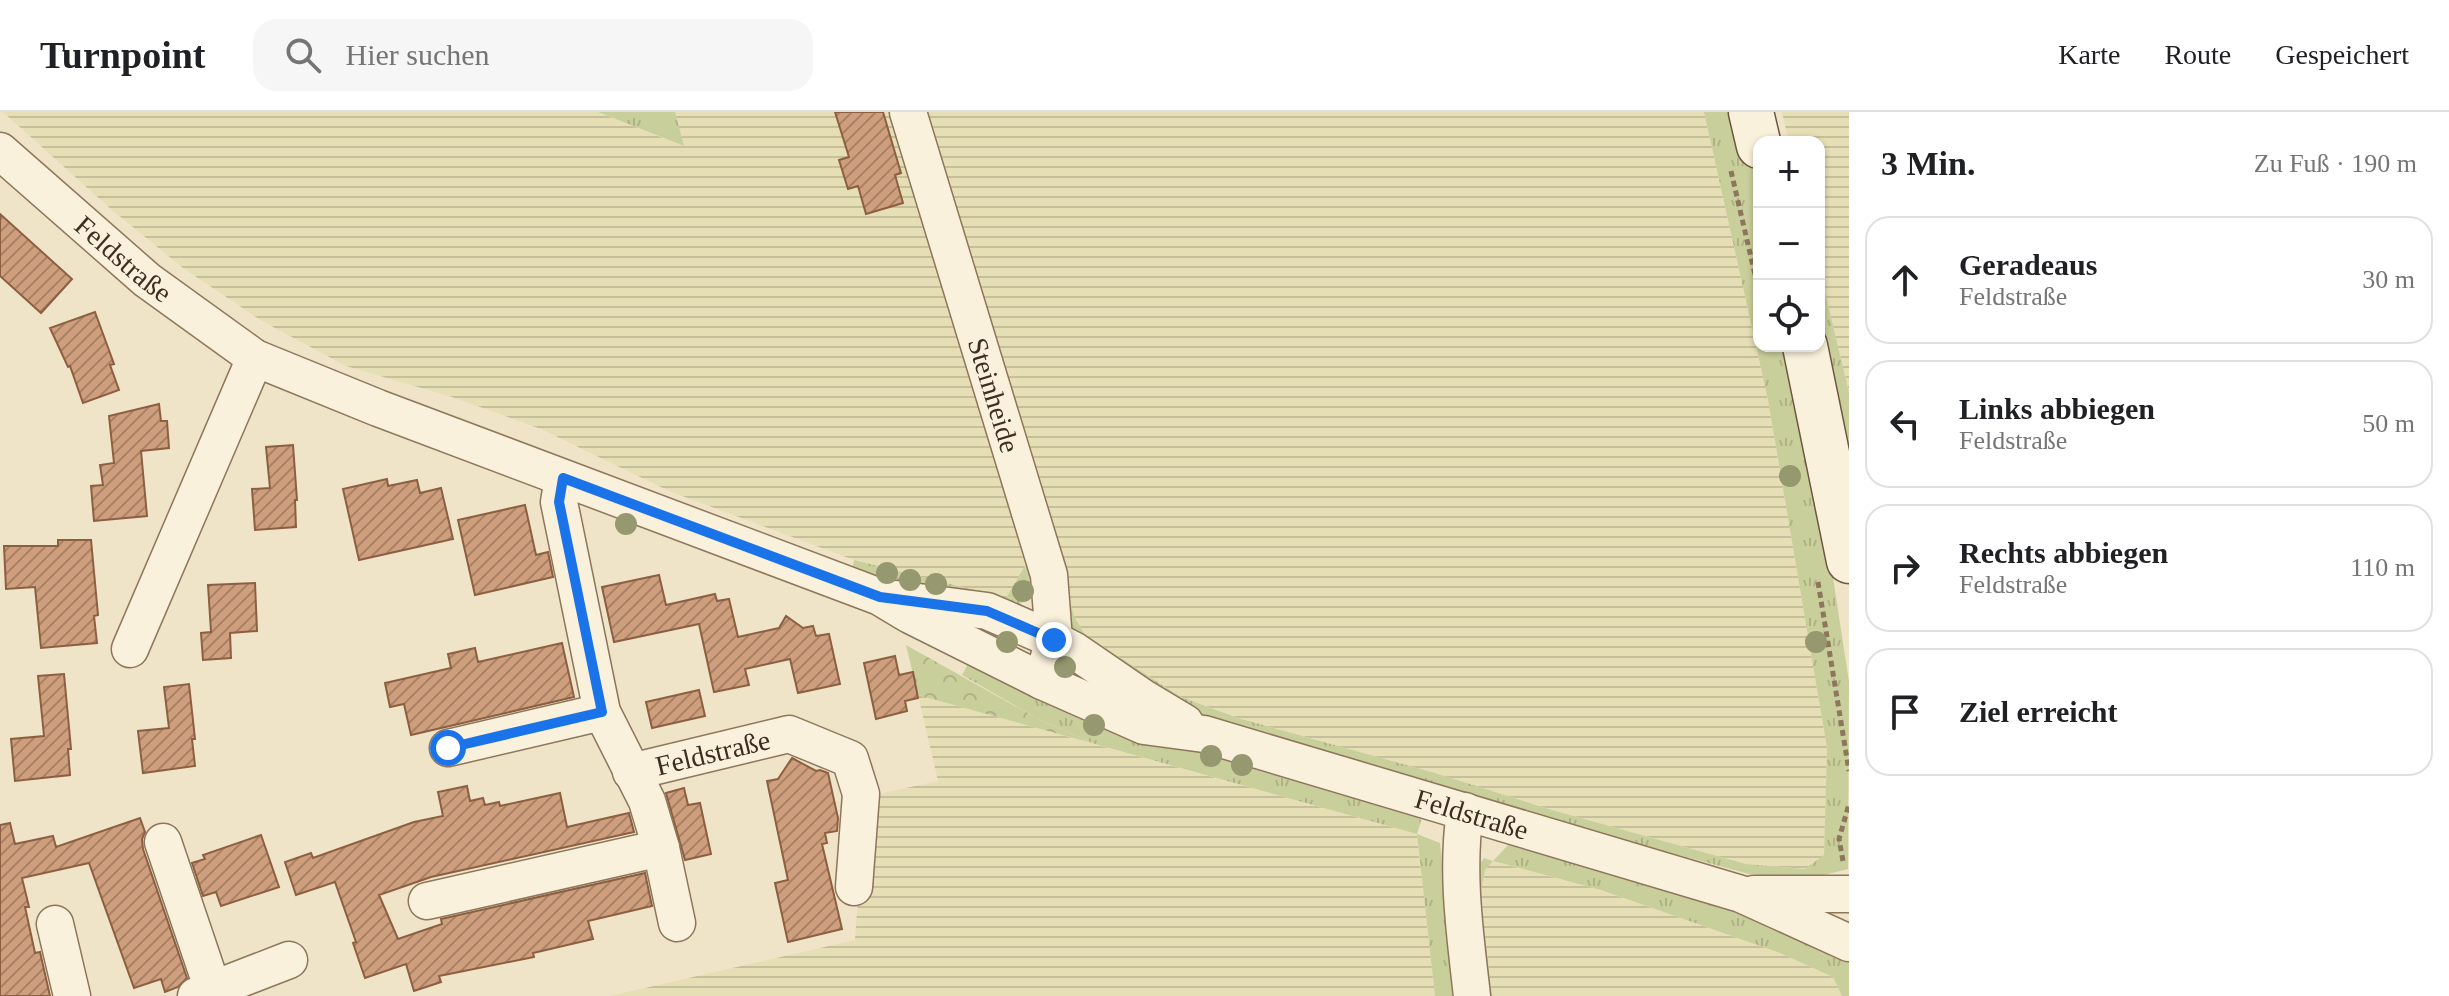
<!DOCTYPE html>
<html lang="de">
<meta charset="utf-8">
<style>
body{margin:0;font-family:Georgia,serif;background:#f6f6f6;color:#202124}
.controls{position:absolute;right:24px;top:24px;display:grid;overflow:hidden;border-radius:16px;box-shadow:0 2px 6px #0004}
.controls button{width:72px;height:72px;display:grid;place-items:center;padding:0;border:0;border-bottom:2px solid #e0e0e0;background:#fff;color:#202124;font:40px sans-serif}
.stop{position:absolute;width:24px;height:24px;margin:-18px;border:6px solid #1a73e8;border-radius:50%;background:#fff}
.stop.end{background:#1a73e8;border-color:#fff;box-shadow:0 2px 8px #0008}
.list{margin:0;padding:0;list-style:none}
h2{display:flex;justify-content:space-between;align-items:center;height:104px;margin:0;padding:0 32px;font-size:34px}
h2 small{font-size:26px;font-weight:400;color:#757577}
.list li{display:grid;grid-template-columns:52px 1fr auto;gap:24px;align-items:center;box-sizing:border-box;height:128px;margin:0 16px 16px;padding:0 16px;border:2px solid #e0e0e0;border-radius:24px}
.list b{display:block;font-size:30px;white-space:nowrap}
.list p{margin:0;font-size:26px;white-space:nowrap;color:#757577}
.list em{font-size:26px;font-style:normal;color:#757577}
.icon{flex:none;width:44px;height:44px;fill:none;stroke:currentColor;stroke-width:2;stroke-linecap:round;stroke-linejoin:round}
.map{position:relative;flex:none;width:1849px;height:884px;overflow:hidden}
header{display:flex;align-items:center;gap:48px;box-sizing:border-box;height:112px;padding:0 40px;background:#fff;border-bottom:2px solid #e0e0e0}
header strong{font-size:38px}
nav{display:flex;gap:44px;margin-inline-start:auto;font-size:28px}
.search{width:560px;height:72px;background:#f6f6f6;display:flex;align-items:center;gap:20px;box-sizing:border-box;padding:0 28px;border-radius:24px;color:#757577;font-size:30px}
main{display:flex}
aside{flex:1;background:#fff}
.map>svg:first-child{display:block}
</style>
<header>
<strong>Turnpoint</strong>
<div class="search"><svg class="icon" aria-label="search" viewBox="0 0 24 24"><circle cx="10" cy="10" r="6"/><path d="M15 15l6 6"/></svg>Hier suchen</div>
<nav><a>Karte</a><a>Route</a><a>Gespeichert</a></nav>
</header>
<main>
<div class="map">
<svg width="1849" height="884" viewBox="0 0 1849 884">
<defs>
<pattern id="farmland-rules" width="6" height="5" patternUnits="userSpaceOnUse" patternTransform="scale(2)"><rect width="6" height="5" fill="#e6deb5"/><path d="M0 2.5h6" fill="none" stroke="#c6bf9b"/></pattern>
<pattern id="grass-tufts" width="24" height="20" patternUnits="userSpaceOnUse" patternTransform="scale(2)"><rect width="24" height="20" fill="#c9cf9b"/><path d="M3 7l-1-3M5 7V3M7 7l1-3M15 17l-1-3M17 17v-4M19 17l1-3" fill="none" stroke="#aeb285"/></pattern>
<pattern id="forest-crowns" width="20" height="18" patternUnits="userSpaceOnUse" patternTransform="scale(2)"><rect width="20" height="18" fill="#c9cf9b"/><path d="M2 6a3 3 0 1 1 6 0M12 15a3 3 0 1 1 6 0" fill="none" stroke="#aeb285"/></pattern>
<pattern id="building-hatch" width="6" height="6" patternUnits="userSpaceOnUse" patternTransform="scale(2)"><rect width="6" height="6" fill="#cf9f7d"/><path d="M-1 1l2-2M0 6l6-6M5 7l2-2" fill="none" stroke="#a98266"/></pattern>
</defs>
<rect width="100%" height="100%" fill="#f0e4c8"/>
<path fill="url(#farmland-rules)" d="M 3,0 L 598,0 L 683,34 L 675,0 L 898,0 L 1032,442 L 1006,486 L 854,448 L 669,379 L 541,317 L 452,285 L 346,254 L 262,209 L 183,156 L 112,98 Z
M 919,0 L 1704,0 L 1768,288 L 1827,636 L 1824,744 L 1805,757 L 1746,752 L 1552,698 L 1434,661 L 1238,606 L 1181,585 L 1085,523 L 1074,504 Z
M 1782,0 L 1849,0 L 1849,280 L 1819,155 L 1819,30 L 1789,30 Z
M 918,583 L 1417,722 L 1435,884 L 610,884 L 855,828 L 865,685 L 938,669 Z
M 1492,749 L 1601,778 L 1780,841 L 1833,865 L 1842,884 L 1492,884 L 1480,784 L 1485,758 Z"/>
<path fill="url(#grass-tufts)" d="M 598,0 L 675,0 L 684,34 Z
M 1704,0 L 1739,0 L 1759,82 L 1759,234 L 1794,234 L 1806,288 L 1849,570 L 1848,757 L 1808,767 L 1749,762 L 1552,709 L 1432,671 L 1201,608 L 1094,542 L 1071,515 L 1051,426 L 1074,504 L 1085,523 L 1181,585 L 1238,606 L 1435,661 L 1552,698 L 1746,752 L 1805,757 L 1824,743 L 1827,636 L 1768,288 Z
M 1819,155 L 1849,280 L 1849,339 L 1819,205 Z
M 1032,442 L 1034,476 L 1018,495 L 1000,496 L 851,462 L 854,448 L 1006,486 Z
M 970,548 L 1425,696 L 1417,722 L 1440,731 L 1458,884 L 1435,884 L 1417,722 L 1095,632 L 1040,608 L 962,563 Z
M 1509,732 L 1536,733 C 1641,767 1748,800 1849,846 L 1849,884 L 1842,884 L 1833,865 L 1780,841 L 1601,778 L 1493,749 L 1485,758 L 1480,784 L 1492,884 L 1484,884 L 1475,758 L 1484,746 L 1493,749 Z"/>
<path fill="url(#forest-crowns)" d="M 906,533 L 1040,608 L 1095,632 L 918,583 Z"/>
<path fill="url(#building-hatch)" stroke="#8d5f41" stroke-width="2" d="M 835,0 L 883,0 L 901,61 L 895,63 L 903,91 L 866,102 L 858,74 L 848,77 L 839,48 L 849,45 Z
M 0,102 L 72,167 L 41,201 L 0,164 Z
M 95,200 L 114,252 L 110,253 L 119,278 L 83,291 L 70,254 L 68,255 L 50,216 Z
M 159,292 L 161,309 L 167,309 L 169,336 L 141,339 L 147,404 L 94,409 L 91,374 L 103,373 L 100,353 L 114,351 L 109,304 Z
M 293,333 L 297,388 L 295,388 L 296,415 L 255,418 L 252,377 L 270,376 L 266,335 Z
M 387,367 L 388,374 L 417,368 L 420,381 L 441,376 L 453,427 L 359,448 L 343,377 Z
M 525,393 L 536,443 L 548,440 L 553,465 L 475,483 L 458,408 Z
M 58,428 L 91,428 L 98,503 L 94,504 L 97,531 L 41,536 L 35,475 L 6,477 L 4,434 L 58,434 Z
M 659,463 L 666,493 L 715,482 L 717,489 L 729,487 L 738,525 L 779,516 L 786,504 L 803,516 L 813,514 L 816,524 L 829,522 L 840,572 L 798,581 L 790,547 L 745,557 L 749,573 L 714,580 L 699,512 L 614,530 L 602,475 Z
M 255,471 L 257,519 L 230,521 L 231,546 L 203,548 L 201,521 L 211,520 L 208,473 Z
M 562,531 L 574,585 L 411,623 L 404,592 L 390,595 L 385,571 L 451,556 L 448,542 L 475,536 L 478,550 Z
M 895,544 L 899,563 L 913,560 L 918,586 L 905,589 L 907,599 L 876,607 L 864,551 Z
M 64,562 L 71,637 L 68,637 L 70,663 L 15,669 L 11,627 L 44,624 L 38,564 Z
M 189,572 L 195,627 L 192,627 L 195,654 L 143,661 L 138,619 L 169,616 L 164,575 Z
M 699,578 L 705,604 L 652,616 L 646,590 Z
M 792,646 L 816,659 L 820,658 L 828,661 L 838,706 L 837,719 L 825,721 L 827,731 L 822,732 L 842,817 L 788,830 L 775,771 L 788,768 L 767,669 L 778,667 Z
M 467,674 L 470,689 L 483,686 L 485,693 L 499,690 L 500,694 L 560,681 L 567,715 L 629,701 L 634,720 L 431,765 L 379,783 L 398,827 L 442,812 L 441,807 L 645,761 L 652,794 L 588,809 L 593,827 L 533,841 L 534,845 L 439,864 L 441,870 L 414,879 L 406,852 L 365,866 L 353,831 L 356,830 L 335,770 L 296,783 L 285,750 L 311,741 L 313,746 L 414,710 L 443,704 L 438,680 Z
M 684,676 L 688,693 L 700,691 L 711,742 L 685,748 L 666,681 Z
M 140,706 L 145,720 L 142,727 L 143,737 L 187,866 L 178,875 L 165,880 L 161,867 L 134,876 L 89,751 L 22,766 L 29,795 L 25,795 L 35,841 L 40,840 L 50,884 L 0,884 L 0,713 L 10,711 L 15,732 L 53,724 L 56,735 Z
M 261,723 L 279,775 L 221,794 L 216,780 L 203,784 L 192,751 L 205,747 L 203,743 Z"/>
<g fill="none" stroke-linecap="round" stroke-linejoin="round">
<defs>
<g id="street">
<path id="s1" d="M 908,0 L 1049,463 L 1054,528 L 1042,569"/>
<path id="s2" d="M 0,39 L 147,168 L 255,246 L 378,296 L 880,485 L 910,503 L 1042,569 L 1144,614 L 1204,622 L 1741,782 L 1849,831"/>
<path d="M 563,366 L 559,390 L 602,600 L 647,689 L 661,736 L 677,811"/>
<path d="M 896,487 L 987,499 L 1054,528 L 1075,539 L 1145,587 L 1185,611"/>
<path d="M 130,537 L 255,246"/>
<path d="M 448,636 L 602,600"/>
<path id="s3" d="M 631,660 L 789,622 L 850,647 L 861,682 L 854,775"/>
<path d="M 1465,699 C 1456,761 1465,822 1472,884"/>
<path d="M 163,730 L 213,878"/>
<path d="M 1754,782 L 1849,782"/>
<path d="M 427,789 L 661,736"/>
<path d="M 55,812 L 72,884"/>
<path d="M 196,884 L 289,848"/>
</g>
<path id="secondary" d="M 1751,0 L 1759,34
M 1805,234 L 1849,449"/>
</defs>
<use href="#street" stroke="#8d765c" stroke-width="39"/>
<use href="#secondary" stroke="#6f573f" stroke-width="47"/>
<path stroke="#8d765c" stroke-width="5" stroke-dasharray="6 4" stroke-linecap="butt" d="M 1731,59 L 1759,180
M 1818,470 L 1849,659
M 1843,749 L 1839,727 L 1849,692"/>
<use href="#street" stroke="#faf1dc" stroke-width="36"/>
<use href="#secondary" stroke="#faf1dc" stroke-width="44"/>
</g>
<g fill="#96986f">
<circle cx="1790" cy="364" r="11"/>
<circle cx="626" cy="412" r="11"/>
<circle cx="887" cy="461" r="11"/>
<circle cx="910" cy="468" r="11"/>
<circle cx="936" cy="472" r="11"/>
<circle cx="1023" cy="479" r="11"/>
<circle cx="1007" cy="530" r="11"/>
<circle cx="1816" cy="530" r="11"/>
<circle cx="1065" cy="555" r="11"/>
<circle cx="1094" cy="613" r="11"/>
<circle cx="1211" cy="644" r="11"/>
<circle cx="1242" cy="653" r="11"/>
</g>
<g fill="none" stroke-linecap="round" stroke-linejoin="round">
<path stroke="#1a73e8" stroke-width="10" d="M 448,636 L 602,600 L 559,390 L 563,366 L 880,485 L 987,499 L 1054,528"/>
</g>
<g text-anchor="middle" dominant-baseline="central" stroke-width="6" stroke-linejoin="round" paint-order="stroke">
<g font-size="28" fill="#3d2e20" stroke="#f7eed8">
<text stroke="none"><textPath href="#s2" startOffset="164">Feldstraße</textPath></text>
<text stroke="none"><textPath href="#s1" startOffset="296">Steinheide</textPath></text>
<text stroke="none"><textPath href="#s3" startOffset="84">Feldstraße</textPath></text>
<text stroke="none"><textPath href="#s2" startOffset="1632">Feldstraße</textPath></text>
</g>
</g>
</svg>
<div class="controls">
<button>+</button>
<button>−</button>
<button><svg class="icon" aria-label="locate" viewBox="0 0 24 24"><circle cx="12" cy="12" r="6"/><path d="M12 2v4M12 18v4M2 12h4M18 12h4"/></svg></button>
</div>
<div class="stop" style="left:448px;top:636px"></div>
<div class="stop end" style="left:1054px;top:528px"></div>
</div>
<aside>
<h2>3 Min.<small>Zu Fuß · 190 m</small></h2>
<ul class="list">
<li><svg class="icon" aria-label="ahead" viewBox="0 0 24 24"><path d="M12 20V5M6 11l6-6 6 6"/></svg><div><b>Geradeaus</b><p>Feldstraße</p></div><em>30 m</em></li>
<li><svg class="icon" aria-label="left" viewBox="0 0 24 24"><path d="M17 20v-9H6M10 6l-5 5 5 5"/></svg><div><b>Links abbiegen</b><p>Feldstraße</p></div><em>50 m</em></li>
<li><svg class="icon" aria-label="right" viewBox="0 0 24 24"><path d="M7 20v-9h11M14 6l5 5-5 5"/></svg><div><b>Rechts abbiegen</b><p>Feldstraße</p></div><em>110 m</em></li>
<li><svg class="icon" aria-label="arrive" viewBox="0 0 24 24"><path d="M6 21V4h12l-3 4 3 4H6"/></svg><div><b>Ziel erreicht</b></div></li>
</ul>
</aside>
</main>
